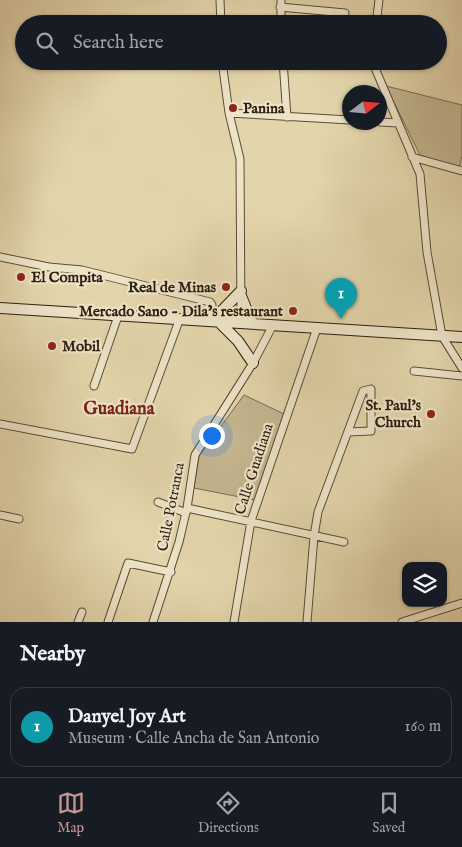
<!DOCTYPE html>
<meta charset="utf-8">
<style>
body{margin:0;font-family:"IM FELL English",serif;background:#20242c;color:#f1f3f6}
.controls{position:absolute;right:15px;bottom:15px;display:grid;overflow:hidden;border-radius:10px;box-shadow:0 1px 4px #0004}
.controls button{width:45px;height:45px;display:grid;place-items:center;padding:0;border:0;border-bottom:1px solid #363941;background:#171b24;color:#f1f3f6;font:25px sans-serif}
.compass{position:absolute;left:342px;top:85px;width:45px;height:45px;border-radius:50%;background:#171b24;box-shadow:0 1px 4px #0004;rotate:74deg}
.you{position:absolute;left:211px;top:435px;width:18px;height:18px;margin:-12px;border:4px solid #fff;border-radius:50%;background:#1a73e8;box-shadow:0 0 0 8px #1a73e833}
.badge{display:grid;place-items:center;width:32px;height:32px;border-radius:50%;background:#c59692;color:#fff;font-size:16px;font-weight:700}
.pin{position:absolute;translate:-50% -41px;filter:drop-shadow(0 1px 2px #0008)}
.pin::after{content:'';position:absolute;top:26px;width:18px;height:15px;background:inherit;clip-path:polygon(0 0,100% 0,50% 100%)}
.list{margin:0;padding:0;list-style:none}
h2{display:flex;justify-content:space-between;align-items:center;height:65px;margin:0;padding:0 20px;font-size:21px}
h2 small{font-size:16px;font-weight:400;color:#9ea1a6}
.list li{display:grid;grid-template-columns:32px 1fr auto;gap:15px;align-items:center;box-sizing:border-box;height:80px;margin:0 10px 10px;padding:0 10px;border:1px solid #363941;border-radius:15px}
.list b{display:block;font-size:19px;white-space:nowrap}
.list p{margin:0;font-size:16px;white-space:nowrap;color:#9ea1a6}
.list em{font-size:16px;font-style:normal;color:#9ea1a6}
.icon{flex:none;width:28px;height:28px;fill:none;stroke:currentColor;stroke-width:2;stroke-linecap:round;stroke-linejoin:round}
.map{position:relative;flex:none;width:462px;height:622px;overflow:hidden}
.search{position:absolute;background:#171b24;box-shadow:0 1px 4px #0004;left:15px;right:15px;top:15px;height:55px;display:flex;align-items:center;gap:12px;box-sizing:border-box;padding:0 18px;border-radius:28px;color:#9ea1a6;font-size:19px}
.sheet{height:155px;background:#171b24}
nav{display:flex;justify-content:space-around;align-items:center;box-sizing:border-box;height:70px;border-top:1px solid #363941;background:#171b24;font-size:14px;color:#9ea1a6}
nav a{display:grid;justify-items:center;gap:2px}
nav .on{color:#c59692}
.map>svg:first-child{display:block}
</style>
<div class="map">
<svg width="462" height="622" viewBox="0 0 462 622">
<rect width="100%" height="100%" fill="#e3d5ab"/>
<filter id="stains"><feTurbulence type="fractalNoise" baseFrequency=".004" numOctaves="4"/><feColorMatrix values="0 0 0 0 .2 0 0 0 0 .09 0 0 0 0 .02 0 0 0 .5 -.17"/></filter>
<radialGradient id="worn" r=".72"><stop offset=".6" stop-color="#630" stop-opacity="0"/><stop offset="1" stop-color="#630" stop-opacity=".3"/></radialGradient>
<path fill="#c4b690" stroke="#786a4f" d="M 386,86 L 462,105 L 462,156 L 459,169 L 420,155 Z
M 244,395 L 284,414 L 255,500 L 194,488 L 199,456 Z"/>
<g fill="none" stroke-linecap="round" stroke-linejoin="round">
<defs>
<path id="street" d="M 220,0 L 221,24
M 281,0 L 281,24
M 280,7 L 345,13
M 376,24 L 379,0
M 222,61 L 229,113 L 240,159 L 241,322
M 283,61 L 287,117
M 372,61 L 420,174 L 427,252 L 442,336 L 462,368
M 229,113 L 350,120
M 380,122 L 398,123
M 412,157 L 462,171
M 0,257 L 49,267 L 82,270 L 210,302 L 212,305 L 212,320
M 414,371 L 462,376
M 94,386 L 118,316
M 0,424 L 132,449 L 180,318
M 158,502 L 186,513
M 187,508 L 344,542
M 0,515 L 19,519
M 78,622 L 82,612
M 108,622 L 128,563 L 171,572
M 153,622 L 179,542 L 187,508 L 195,455 L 253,363 L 273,325
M 234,622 L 251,521 L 317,328
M 307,622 L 314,536 L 318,512 L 363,391 L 371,389 L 371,431 L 348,432
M 402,622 L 462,603"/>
<path id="secondary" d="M 241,296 L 252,323
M 0,308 L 462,337
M 213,320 L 241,291
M 217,320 L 238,341 L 253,363"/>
</defs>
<use href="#street" stroke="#5a4c35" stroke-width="9"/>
<use href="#secondary" stroke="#2c1e0e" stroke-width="12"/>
<use href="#street" stroke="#ede4c8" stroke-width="7"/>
<use href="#secondary" stroke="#ede4c8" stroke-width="10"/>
</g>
<g fill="#8f2418" stroke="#ede4c8" stroke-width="2">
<circle cx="233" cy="108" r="5"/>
<circle cx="21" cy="277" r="5"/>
<circle cx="226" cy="287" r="5"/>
<circle cx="293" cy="311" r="5"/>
<circle cx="52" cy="346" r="5"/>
<circle cx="431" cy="414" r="5"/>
</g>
<g text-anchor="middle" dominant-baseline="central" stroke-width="4.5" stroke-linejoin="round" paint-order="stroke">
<g font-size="15" font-weight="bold" fill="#2c1e0e" stroke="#ede4c8" text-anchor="start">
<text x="243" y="108">Panina</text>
<text x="31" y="277">El Compita</text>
<text x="216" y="287" text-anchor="end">Real de Minas</text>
<text x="283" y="311" text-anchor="end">Mercado Sano - Dila’s restaurant</text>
<text x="62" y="346">Mobil</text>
<text x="421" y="405" text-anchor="end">St. Paul's<tspan x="421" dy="17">Church</tspan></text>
</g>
<g font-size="15" fill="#2c1e0e" stroke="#ede4c8">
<text transform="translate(254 469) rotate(-72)">Calle Guadiana</text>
<text transform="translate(171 507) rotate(-79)">Calle Potranca</text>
</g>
<g font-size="18" font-weight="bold" fill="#7a1f14" stroke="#ede4c8">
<text x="119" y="409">Guadiana</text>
</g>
</g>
<rect width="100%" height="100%" filter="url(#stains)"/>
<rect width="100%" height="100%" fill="url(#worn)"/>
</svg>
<div class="controls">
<button><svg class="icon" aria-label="layers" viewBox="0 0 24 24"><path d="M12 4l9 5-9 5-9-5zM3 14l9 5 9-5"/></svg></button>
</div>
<svg class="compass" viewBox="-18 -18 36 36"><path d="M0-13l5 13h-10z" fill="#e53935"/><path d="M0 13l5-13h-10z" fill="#9ea1a6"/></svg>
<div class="you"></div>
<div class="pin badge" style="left:341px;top:319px;background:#0f9aa8">1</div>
<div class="search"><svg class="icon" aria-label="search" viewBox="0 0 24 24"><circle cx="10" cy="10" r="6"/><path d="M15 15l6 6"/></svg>Search here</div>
</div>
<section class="sheet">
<h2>Nearby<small></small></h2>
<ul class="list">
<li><span class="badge" style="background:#0f9aa8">1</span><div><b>Danyel Joy Art</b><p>Museum · Calle Ancha de San Antonio</p></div><em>160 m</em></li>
</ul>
</section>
<nav>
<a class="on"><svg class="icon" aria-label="map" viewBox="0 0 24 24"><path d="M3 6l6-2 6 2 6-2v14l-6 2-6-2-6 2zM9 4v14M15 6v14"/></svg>Map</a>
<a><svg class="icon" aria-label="directions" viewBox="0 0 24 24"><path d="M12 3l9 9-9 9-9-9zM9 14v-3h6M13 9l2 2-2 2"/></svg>Directions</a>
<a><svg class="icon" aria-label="saved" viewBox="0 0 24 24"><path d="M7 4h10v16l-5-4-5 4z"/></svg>Saved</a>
</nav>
